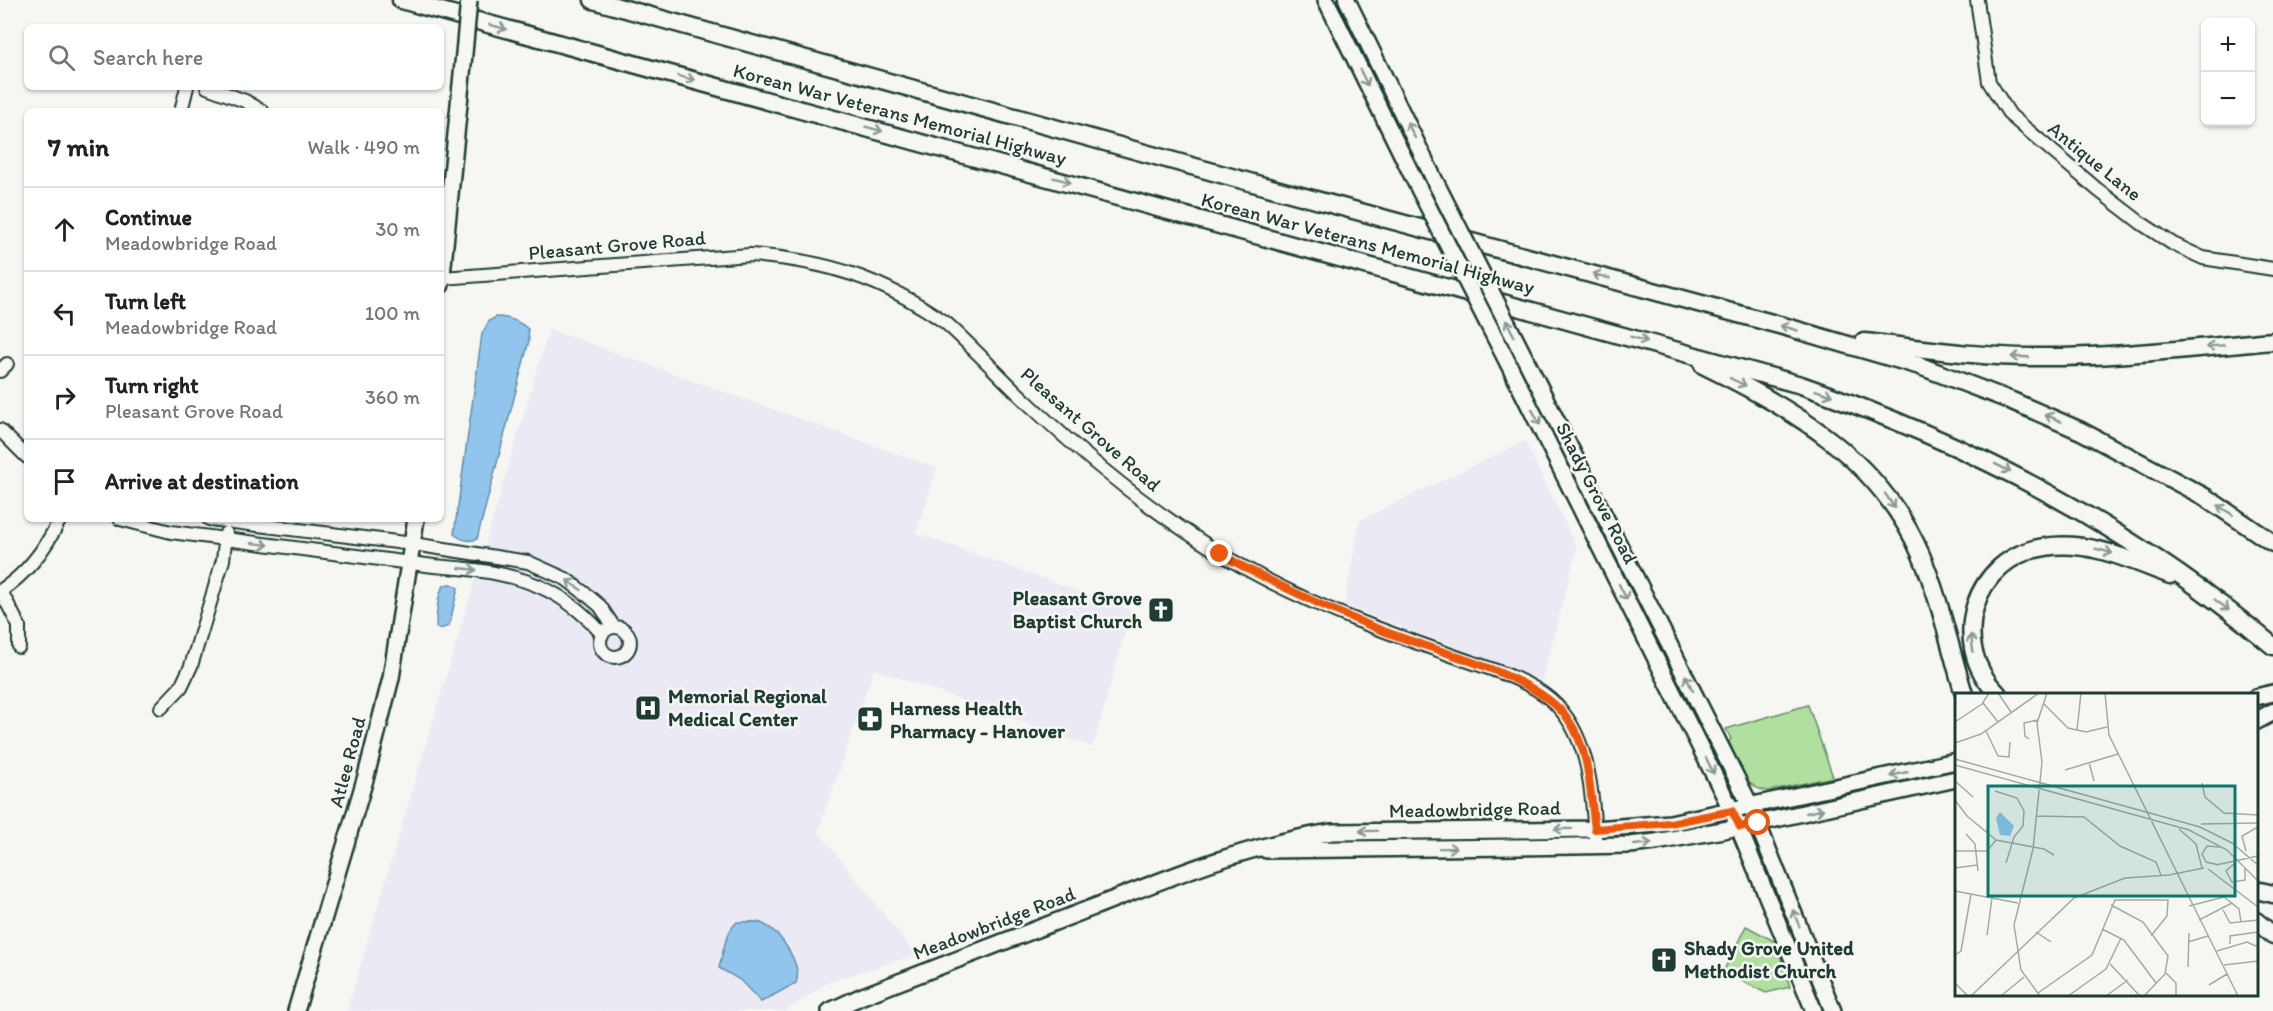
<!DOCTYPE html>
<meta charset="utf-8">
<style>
body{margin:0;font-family:Itim,sans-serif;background:#f2f2f2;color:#222}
.controls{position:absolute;right:18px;top:18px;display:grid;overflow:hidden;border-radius:9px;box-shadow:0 2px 4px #0004}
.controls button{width:54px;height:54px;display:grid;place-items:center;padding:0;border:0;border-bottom:2px solid #e0e0e0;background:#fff;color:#222;font:30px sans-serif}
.stop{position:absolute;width:18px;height:18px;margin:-14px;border:4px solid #ea580c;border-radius:50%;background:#fff}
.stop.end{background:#ea580c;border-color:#fff;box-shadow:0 2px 6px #0008}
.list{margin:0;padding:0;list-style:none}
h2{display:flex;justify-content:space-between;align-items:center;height:78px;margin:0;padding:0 24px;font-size:26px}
h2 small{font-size:20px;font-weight:400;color:#767676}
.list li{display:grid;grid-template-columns:39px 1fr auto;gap:18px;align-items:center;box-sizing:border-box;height:84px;padding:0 24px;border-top:2px solid #e0e0e0}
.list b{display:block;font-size:22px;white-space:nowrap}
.list p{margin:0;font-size:20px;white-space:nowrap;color:#767676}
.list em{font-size:20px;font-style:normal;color:#767676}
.icon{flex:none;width:33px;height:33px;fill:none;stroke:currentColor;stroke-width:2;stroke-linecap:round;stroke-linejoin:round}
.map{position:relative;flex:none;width:2273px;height:1011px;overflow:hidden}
.search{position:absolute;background:#fff;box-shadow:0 2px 4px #0004;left:24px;top:24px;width:420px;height:66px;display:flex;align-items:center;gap:15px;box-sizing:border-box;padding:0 21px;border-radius:9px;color:#767676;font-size:22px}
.panel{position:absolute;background:#fff;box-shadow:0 2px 4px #0004;left:24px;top:108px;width:420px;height:414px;border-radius:9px}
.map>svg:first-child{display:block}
</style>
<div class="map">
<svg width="2273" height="1011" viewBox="0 0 2273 1011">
<rect width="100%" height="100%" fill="#f6f6f2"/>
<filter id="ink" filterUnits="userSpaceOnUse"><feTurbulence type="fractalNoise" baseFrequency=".0167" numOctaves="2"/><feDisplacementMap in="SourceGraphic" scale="12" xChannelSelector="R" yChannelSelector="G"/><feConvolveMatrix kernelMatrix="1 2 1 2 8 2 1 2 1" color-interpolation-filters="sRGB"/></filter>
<g filter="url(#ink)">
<path fill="#ebeaf4" d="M 549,329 L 937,468 L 916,533 L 1131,610 L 1093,747 L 874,669 L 818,831 L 916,955 L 829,982 L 786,1011 L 347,1011 Z
M 1525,441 L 1577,548 L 1542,681 L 1344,605 L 1360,520 Z"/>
<path fill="#b1df9f" stroke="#688e6a" stroke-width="1.5" d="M 1808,705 L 1833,777 L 1768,791 C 1744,790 1737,760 1729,742 L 1731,739 L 1726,729 Z
M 1746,926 L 1776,942 L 1790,987 L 1766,993 L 1723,972 Z"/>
<path fill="#91c5ee" stroke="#638fa4" stroke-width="1.5" d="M 496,317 C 509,317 519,321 528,329 L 529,341 L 477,539 C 469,542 461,540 454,534 L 482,334 L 489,321 Z
M 452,584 L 458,588 L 449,626 L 440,629 L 436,627 C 436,619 438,592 443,587 C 445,584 448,584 452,584 Z
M 737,922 C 746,922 756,920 765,925 C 781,933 803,966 796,983 L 761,1002 L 740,980 L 719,968 C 723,953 725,933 737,922 Z"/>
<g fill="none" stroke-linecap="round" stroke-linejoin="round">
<defs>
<path id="minor" d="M 1977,0 L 1989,82 L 2010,115 L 2098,190 L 2141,223 L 2173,244 L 2203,258 L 2273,269
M 207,87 L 245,101 L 262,111
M 181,111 L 187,87
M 442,278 L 750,255 C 825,260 884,279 946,323 C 975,349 1001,378 1030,405 C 1102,473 1179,534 1267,580 C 1323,609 1383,631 1443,652 C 1476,665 1523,676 1550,699 C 1589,732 1592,790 1595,838
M 0,371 L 7,364
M 0,430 L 27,457
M 120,519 L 171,532 L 434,566 C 502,571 556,579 602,634
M 209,519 L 413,544 L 528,562 L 566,579 L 587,595 L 600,606 L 614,627
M 0,591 C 27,574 46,548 60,519
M 1,591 L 19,626 L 19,647
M600 642a15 15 0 1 1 30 0a15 15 0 1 1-30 0Z
M 161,708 L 181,687 L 191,666 L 223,560 L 226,533"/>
<path id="major" d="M 1326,0 L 1415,181
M 1347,0 L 1436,183
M 441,285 L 463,64
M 1509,365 L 1732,811 L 1814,1011
M 1536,380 L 1751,807 L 1833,1011
M 2256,697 L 2273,693
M 1266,850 L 1517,847 L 1630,845 L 1656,842 L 1740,827 L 1956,779
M 296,1011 L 366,776 L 391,678 L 416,519
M 830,1011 L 860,997 C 938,967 1016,937 1094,907 C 1172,876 1248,845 1332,832 L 1595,829 L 1670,823 L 1956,761"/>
<path id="highway" d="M 401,0 L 1801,385 C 1975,446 2131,527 2273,646
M 593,0 L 1253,183 L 1783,326 L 1920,366 L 2012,401 L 2081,431 L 2205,497 L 2273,543
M 1864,342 C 1920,348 1976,357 2032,357 C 2113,358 2193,348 2273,341
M 1703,365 C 1792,408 1880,459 1921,555 C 1940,599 1950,648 1964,694
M 1998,694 C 1947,644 1973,557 2045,547 C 2089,540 2130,560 2170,575
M 2256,721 L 2273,712
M 2256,890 L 2273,894
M 2256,921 L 2273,935"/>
</defs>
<use href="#minor" stroke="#1f3d34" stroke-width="16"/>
<use href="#major" stroke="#1f3d34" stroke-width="20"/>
<use href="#highway" stroke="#1f3d34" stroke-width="21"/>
<use href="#minor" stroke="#f6f6f2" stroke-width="12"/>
<use href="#major" stroke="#f6f6f2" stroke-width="15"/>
<use href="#highway" stroke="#f6f6f2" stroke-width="16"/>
<defs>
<path id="major-bridge" d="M 463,64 L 469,0
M 1415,181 L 1509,365
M 1436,183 L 1536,380"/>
</defs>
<use href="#major-bridge" stroke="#1f3d34" stroke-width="20" stroke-linecap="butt"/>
<use href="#major-bridge" stroke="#f6f6f2" stroke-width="15"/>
</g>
<defs><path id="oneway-shaft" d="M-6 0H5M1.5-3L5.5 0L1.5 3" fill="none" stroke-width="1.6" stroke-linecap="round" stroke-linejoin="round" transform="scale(1.5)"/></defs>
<g stroke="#8a9a93">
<use href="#oneway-shaft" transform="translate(498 27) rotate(15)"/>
<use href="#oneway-shaft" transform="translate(686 78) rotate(15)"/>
<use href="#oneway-shaft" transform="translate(1364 78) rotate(64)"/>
<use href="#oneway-shaft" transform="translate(874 129) rotate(15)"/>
<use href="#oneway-shaft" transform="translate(1411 130) rotate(-116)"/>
<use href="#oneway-shaft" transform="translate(1062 180) rotate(15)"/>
<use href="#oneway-shaft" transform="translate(1601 276) rotate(-165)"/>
<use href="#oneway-shaft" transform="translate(1510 328) rotate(-117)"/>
<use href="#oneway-shaft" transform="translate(1789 328) rotate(-164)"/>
<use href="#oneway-shaft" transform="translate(1639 339) rotate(15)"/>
<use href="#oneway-shaft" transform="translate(2215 346) rotate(175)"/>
<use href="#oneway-shaft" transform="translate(2020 357) rotate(-178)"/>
<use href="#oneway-shaft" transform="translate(1738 382) rotate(26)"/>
<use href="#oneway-shaft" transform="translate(1824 393) rotate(19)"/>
<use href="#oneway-shaft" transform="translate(1536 417) rotate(63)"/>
<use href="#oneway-shaft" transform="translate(2053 418) rotate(-156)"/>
<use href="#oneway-shaft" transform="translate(2003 468) rotate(27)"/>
<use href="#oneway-shaft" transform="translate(1890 501) rotate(56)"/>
<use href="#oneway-shaft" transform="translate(2225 510) rotate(-148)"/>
<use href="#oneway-shaft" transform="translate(260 544) rotate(7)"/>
<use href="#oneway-shaft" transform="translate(2104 551) rotate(15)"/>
<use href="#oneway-shaft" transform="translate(468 569) rotate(6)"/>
<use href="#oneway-shaft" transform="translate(574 585) rotate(-146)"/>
<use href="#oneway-shaft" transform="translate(1623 592) rotate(63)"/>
<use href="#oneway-shaft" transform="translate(2222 605) rotate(37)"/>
<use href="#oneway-shaft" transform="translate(1972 643) rotate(-98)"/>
<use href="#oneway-shaft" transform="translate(1689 683) rotate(-117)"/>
<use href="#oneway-shaft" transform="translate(1710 766) rotate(64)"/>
<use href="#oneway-shaft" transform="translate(1899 774) rotate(167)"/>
<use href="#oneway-shaft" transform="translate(1815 811) rotate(-13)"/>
<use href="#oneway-shaft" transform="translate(1563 829) rotate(179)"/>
<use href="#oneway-shaft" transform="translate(1368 831) rotate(179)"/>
<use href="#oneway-shaft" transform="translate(1643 844) rotate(-6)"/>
<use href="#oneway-shaft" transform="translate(1448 848) rotate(-1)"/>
<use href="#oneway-shaft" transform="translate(1796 918) rotate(-112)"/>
</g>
</g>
<g fill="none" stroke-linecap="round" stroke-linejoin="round" filter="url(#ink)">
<path stroke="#ea580c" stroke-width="8" d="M 1220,554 C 1270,582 1322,606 1376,628 C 1430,651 1534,672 1568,719 C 1590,750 1590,792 1595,829 L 1670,823 L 1732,811 L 1740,827 L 1758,823"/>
</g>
<defs>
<symbol id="church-square" viewBox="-11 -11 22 22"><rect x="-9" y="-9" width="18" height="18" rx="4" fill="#1f3d34" stroke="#f6f6f2"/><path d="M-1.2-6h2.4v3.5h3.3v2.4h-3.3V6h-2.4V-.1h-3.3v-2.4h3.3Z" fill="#fff"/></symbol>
<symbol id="hospital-square" viewBox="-11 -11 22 22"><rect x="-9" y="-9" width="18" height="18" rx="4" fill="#1f3d34" stroke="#f6f6f2"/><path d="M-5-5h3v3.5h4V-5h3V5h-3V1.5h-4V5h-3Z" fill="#fff"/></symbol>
<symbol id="pharmacy-square" viewBox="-11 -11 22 22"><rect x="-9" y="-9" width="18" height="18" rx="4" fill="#1f3d34" stroke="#f6f6f2"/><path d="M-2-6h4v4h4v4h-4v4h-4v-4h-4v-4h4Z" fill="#fff"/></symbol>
</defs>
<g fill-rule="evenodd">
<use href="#church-square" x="1146" y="595" width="30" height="30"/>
<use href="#hospital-square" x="633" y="693" width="30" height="30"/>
<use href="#pharmacy-square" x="855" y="704" width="30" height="30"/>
<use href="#church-square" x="1649" y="945" width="30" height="30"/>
</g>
<g text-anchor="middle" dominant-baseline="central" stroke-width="5" stroke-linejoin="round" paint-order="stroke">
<g font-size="20" fill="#1f3d34" stroke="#f6f6f2">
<text transform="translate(900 114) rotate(15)">Korean War Veterans Memorial Highway</text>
<text transform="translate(2095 161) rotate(39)">Antique Lane</text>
<text transform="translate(1368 243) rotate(15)">Korean War Veterans Memorial Highway</text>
<text transform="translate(617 245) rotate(-5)">Pleasant Grove Road</text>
<text transform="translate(1091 429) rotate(41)">Pleasant Grove Road</text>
<text transform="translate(1597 493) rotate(63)">Shady Grove Road</text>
<text transform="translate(347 762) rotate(-75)">Atlee Road</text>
<text transform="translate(1475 809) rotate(-1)">Meadowbridge Road</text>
<text transform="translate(994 923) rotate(-21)">Meadowbridge Road</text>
</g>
<g font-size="20" font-weight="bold" fill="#1f3d34" stroke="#f6f6f2" text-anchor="start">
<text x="1142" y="598" text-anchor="end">Pleasant Grove<tspan x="1142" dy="23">Baptist Church</tspan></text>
<text x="668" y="696">Memorial Regional<tspan x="668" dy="23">Medical Center</tspan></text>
<text x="890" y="708">Harness Health<tspan x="890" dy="23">Pharmacy - Hanover</tspan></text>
<text x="1684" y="948">Shady Grove United<tspan x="1684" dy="23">Methodist Church</tspan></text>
</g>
</g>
<g transform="translate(1955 693)">
<rect width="303" height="303" fill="#f6f6f2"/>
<path d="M 45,119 L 59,133 L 55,143 L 45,142 L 41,125 Z" fill="#91c5ee"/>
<path fill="none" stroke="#a0aca6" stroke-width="1.5" d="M 43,0 L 56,19M 150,0 L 154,42 L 283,303M 28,10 L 43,29M 89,11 L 113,35 L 131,39 L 152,34M 0,29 L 27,11 L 34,0M 122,37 L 126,0M 31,38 L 43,63 L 54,64 L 55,49M 74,46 L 70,43 L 69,30 L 83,27M 0,50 L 26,41 L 84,0M 0,66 L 245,134 L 277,150 L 303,172M 134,69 L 139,88M 0,72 L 234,137 L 272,157 L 303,188M 110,77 L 163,61M 0,88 L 18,104M 247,90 L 250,104 L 269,120 L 303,122M 40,98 L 62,105 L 69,118 L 68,133 L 59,144 L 51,170M 0,107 L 12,123 L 41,147 L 89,156 L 99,162M 81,123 L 129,124 L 165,153 L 201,169 L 206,182M 246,131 L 303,130M 224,136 L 241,151 L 247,175M 11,141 L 20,151 L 23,178M 0,158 L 32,158 L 41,147M 291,158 L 287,143 L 303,134M 280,170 L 271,178 L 277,189 L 290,187 L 290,175M 261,172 L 303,163M 264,172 L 251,169 L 247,161 L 252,153 L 265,154M 0,175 L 22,172M 253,176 L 303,214M 0,198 L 63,210M 156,212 L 188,229 L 213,263 L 210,281 L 189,303M 234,213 L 269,204 L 284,216 L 286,229M 268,217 L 275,230 L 303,227M 244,227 L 277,210M 147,236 L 169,247 L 201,290M 81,239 L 96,249M 32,242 L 37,205M 233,249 L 253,243M 275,251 L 275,243 L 303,239M 262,258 L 292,249 L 303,254M 0,262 L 6,258 L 16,201M 155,271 L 185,303M 269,272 L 303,268M 233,274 L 234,240M 211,280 L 221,290 L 221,303M 0,290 L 13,303M 254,292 L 272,281M 83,300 L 137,262 L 160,207 L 213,207 L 212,223 L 196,243M 16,303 L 119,205 L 170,185 L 214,182 L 249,175M 46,303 L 69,284M 85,303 L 66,277 L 59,232 L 78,156 L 87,69 L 82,30 L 92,0M 113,303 L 151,276 L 166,245M 151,303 L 173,287"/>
<path fill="#0f766e" fill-opacity="0.15" stroke="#0f766e" stroke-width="3" d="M 33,93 L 280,93 L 280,203 L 33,203 Z"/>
<rect width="303" height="303" fill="none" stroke="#1f3d34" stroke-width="3"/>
</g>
</svg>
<div class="controls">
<button>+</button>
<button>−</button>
</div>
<div class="stop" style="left:1758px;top:823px"></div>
<div class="stop end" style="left:1220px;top:554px"></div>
<div class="search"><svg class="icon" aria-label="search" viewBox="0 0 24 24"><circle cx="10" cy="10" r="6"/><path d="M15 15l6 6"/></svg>Search here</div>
<section class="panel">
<h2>7 min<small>Walk · 490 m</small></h2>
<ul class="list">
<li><svg class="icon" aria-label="ahead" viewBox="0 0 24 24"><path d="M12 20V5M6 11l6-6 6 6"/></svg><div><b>Continue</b><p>Meadowbridge Road</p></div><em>30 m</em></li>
<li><svg class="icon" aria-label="left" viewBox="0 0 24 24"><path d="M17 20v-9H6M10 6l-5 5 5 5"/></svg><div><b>Turn left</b><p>Meadowbridge Road</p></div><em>100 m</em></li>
<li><svg class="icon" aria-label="right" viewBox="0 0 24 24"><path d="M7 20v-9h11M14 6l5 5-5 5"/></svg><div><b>Turn right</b><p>Pleasant Grove Road</p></div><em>360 m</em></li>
<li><svg class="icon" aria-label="arrive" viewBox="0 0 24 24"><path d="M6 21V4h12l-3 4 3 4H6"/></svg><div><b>Arrive at destination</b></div></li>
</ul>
</section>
</div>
